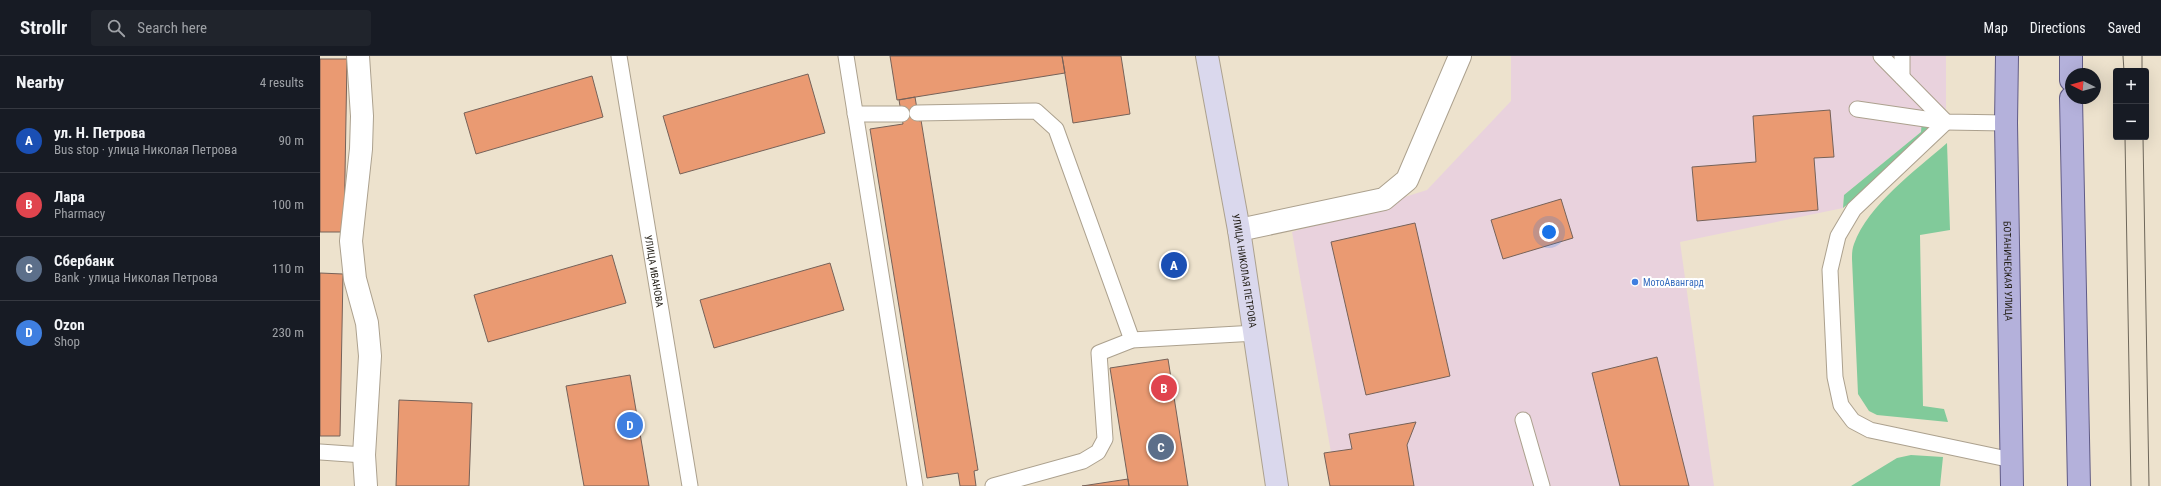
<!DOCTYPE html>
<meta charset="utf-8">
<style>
body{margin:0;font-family:"Roboto Condensed",sans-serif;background:#20242c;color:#f1f3f6}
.controls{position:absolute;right:12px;top:12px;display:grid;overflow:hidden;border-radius:4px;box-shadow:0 4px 16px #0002}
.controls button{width:36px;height:36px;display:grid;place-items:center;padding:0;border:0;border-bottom:1px solid #363941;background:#171b24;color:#f1f3f6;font:20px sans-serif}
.compass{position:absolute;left:1745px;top:12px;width:36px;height:36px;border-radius:50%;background:#171b24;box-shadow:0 4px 16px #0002;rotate:275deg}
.you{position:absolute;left:1229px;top:176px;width:14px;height:14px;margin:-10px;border:3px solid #fff;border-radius:50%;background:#1a73e8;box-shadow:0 0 0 6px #1a73e833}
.badge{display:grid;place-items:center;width:26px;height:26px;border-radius:50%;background:#8babdd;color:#fff;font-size:13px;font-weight:700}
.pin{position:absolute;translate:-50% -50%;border:2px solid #fff;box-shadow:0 1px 4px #0006}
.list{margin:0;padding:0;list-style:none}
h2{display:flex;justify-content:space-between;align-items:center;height:52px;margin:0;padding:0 16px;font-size:17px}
h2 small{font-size:13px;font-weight:400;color:#9ea1a6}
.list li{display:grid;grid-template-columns:26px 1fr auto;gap:12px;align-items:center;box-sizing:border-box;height:64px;padding:0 16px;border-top:1px solid #363941}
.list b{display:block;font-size:15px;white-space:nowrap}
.list p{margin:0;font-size:13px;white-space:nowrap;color:#9ea1a6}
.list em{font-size:13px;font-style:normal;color:#9ea1a6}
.icon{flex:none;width:22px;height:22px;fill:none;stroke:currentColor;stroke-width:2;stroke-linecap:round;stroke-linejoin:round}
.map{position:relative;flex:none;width:1841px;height:430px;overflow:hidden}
header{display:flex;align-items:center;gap:24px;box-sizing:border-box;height:56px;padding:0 20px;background:#171b24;border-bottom:1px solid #363941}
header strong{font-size:19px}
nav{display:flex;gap:22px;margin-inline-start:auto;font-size:14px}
.search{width:280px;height:36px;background:#20242c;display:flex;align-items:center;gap:10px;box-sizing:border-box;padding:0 14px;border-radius:4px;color:#9ea1a6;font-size:15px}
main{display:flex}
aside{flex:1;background:#171b24}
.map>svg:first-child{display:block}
</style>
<header>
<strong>Strollr</strong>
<div class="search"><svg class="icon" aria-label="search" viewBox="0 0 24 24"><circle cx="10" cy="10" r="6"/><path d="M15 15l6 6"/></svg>Search here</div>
<nav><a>Map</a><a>Directions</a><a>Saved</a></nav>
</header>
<main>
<aside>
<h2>Nearby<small>4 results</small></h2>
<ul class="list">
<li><span class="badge" style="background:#1a4fb4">A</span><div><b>ул. Н. Петрова</b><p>Bus stop · улица Николая Петрова</p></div><em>90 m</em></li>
<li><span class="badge" style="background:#e0444e">B</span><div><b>Лара</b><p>Pharmacy</p></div><em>100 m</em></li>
<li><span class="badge" style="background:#5c6f8a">C</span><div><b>Сбербанк</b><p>Bank · улица Николая Петрова</p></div><em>110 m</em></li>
<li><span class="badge" style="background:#3f7fe0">D</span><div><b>Ozon</b><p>Shop</p></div><em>230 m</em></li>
</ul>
</aside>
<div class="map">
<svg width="1841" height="430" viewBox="0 0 1841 430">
<rect width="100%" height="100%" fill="#ede2cd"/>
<path fill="#e9d2dd" d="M 1191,0 L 1626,0 L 1626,67 L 1601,76 L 1524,139 L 1523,152 L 1360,186 L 1394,430 L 1017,430 L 972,176 L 1107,134 L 1191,45 Z"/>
<path fill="#81ca9a" d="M 1602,64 L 1626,67 L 1523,152 L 1524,139 L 1601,76 Z
M 1627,87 L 1630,174 L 1600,179 L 1603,350 L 1624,353 L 1628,366 L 1557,359 L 1549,355 L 1538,338 L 1532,203 C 1532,199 1532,193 1534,188 C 1548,149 1596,114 1627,87 Z
M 1591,399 L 1623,401 L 1620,430 L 1531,430 L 1577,402 Z"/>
<path fill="#ea9a72" stroke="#766259" d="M 570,0 L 742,0 L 745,17 L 577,44 Z
M 742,0 L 801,0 L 810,58 L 753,67 Z
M 0,3 L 27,3 L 24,176 L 0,176 Z
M 488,18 L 505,77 L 360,118 L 343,60 Z
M 272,20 L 283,61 L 156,98 L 144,57 Z
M 595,41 L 599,65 L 601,64 L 658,414 L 654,415 L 656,430 L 640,430 L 638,417 L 607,422 L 550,73 L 583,68 L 579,44 Z
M 1510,54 L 1514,101 L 1494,102 L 1498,154 L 1377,165 L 1372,111 L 1436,106 L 1433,60 Z
M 1241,143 L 1253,182 L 1183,203 L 1171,164 Z
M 1095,167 L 1130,320 L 1046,339 L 1011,186 Z
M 292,199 L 306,247 L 168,286 L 154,239 Z
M 510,207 L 524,254 L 394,292 L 380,244 Z
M 0,217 L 23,218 L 20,380 L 0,380 Z
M 1337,301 L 1369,430 L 1300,430 L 1272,317 Z
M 848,303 L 868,430 L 809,430 L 790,312 Z
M 310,319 L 329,430 L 264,430 L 246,330 Z
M 79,344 L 152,347 L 149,430 L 76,430 Z
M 1096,366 L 1087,389 L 1094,430 L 1010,430 L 1004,397 L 1032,393 L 1029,378 Z
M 808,423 L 809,430 L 762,430 Z"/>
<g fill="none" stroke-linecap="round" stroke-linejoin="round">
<defs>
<g id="lane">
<path id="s1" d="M 299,0 L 370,430"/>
<path d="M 526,0 L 595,430"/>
<path d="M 1561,0 L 1626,66"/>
<path d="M 1582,21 L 1582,0"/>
<path d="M 1537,53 L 1626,66 L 1686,67"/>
<path d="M 597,57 L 716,55 L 736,73 L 812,284"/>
<path d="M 535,58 L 582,58"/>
<path d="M 1626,66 L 1534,153 L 1518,180 L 1510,214 L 1515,321 L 1521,349 L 1533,365 L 1550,374 L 1692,404"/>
<path d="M 1203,364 L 1222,430"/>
<path d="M 0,396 L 44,399"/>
<path d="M 673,430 L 763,405 L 778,396 L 785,383 L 779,297 L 812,284 L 936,277"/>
</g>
<path id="street" d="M 38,0 L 42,60 L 41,93 L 31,185 L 35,223 L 47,267 L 50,300 L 44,399 L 46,430
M 919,174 L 1064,143 L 1087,124 L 1140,0"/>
<g id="secondary">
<path id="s2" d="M 887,0 L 919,174 L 957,430"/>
</g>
<g id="primary">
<path id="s3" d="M 1687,0 L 1686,67 L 1692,430"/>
<path d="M 1751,0 L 1751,24"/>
<path d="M 1751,42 L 1759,430"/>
</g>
</defs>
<use href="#lane" stroke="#aca18e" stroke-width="17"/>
<use href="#street" stroke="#aca18e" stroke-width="24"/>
<use href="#secondary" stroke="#aca18e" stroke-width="24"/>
<use href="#primary" stroke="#605b86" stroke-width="24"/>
<use href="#lane" stroke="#fff" stroke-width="15"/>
<use href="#street" stroke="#fff" stroke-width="22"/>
<use href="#secondary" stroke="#dad8ed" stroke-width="22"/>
<use href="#primary" stroke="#b4b1db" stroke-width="22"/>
<path stroke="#6e675a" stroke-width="1" d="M 1803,0 L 1804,15
M 1822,0 L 1822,15
M 1805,81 L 1811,430
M 1823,81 L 1829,430"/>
</g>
<circle fill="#3f7fe0" stroke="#fff" stroke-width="1.5" cx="1315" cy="226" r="4"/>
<g text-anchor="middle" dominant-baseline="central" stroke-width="4" stroke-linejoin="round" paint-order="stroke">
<g font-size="10" fill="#211d15" stroke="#fff">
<text stroke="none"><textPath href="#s2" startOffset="218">УЛИЦА НИКОЛАЯ ПЕТРОВА</textPath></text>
<text stroke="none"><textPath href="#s1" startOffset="218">УЛИЦА ИВАНОВА</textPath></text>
<text stroke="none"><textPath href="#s3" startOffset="215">БОТАНИЧЕСКАЯ УЛИЦА</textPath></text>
</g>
<g font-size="10" fill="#366cbe" stroke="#fff" text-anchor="start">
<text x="1323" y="226">МотоАвангард</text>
</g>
</g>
</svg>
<div class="controls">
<button>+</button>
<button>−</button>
</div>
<svg class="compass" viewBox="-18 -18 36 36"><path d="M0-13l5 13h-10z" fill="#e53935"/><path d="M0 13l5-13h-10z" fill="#9ea1a6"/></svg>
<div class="you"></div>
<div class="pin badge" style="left:854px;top:209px;background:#1a4fb4">A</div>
<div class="pin badge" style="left:844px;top:332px;background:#e0444e">B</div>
<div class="pin badge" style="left:841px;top:391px;background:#5c6f8a">C</div>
<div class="pin badge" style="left:310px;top:369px;background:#3f7fe0">D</div>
</div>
</main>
